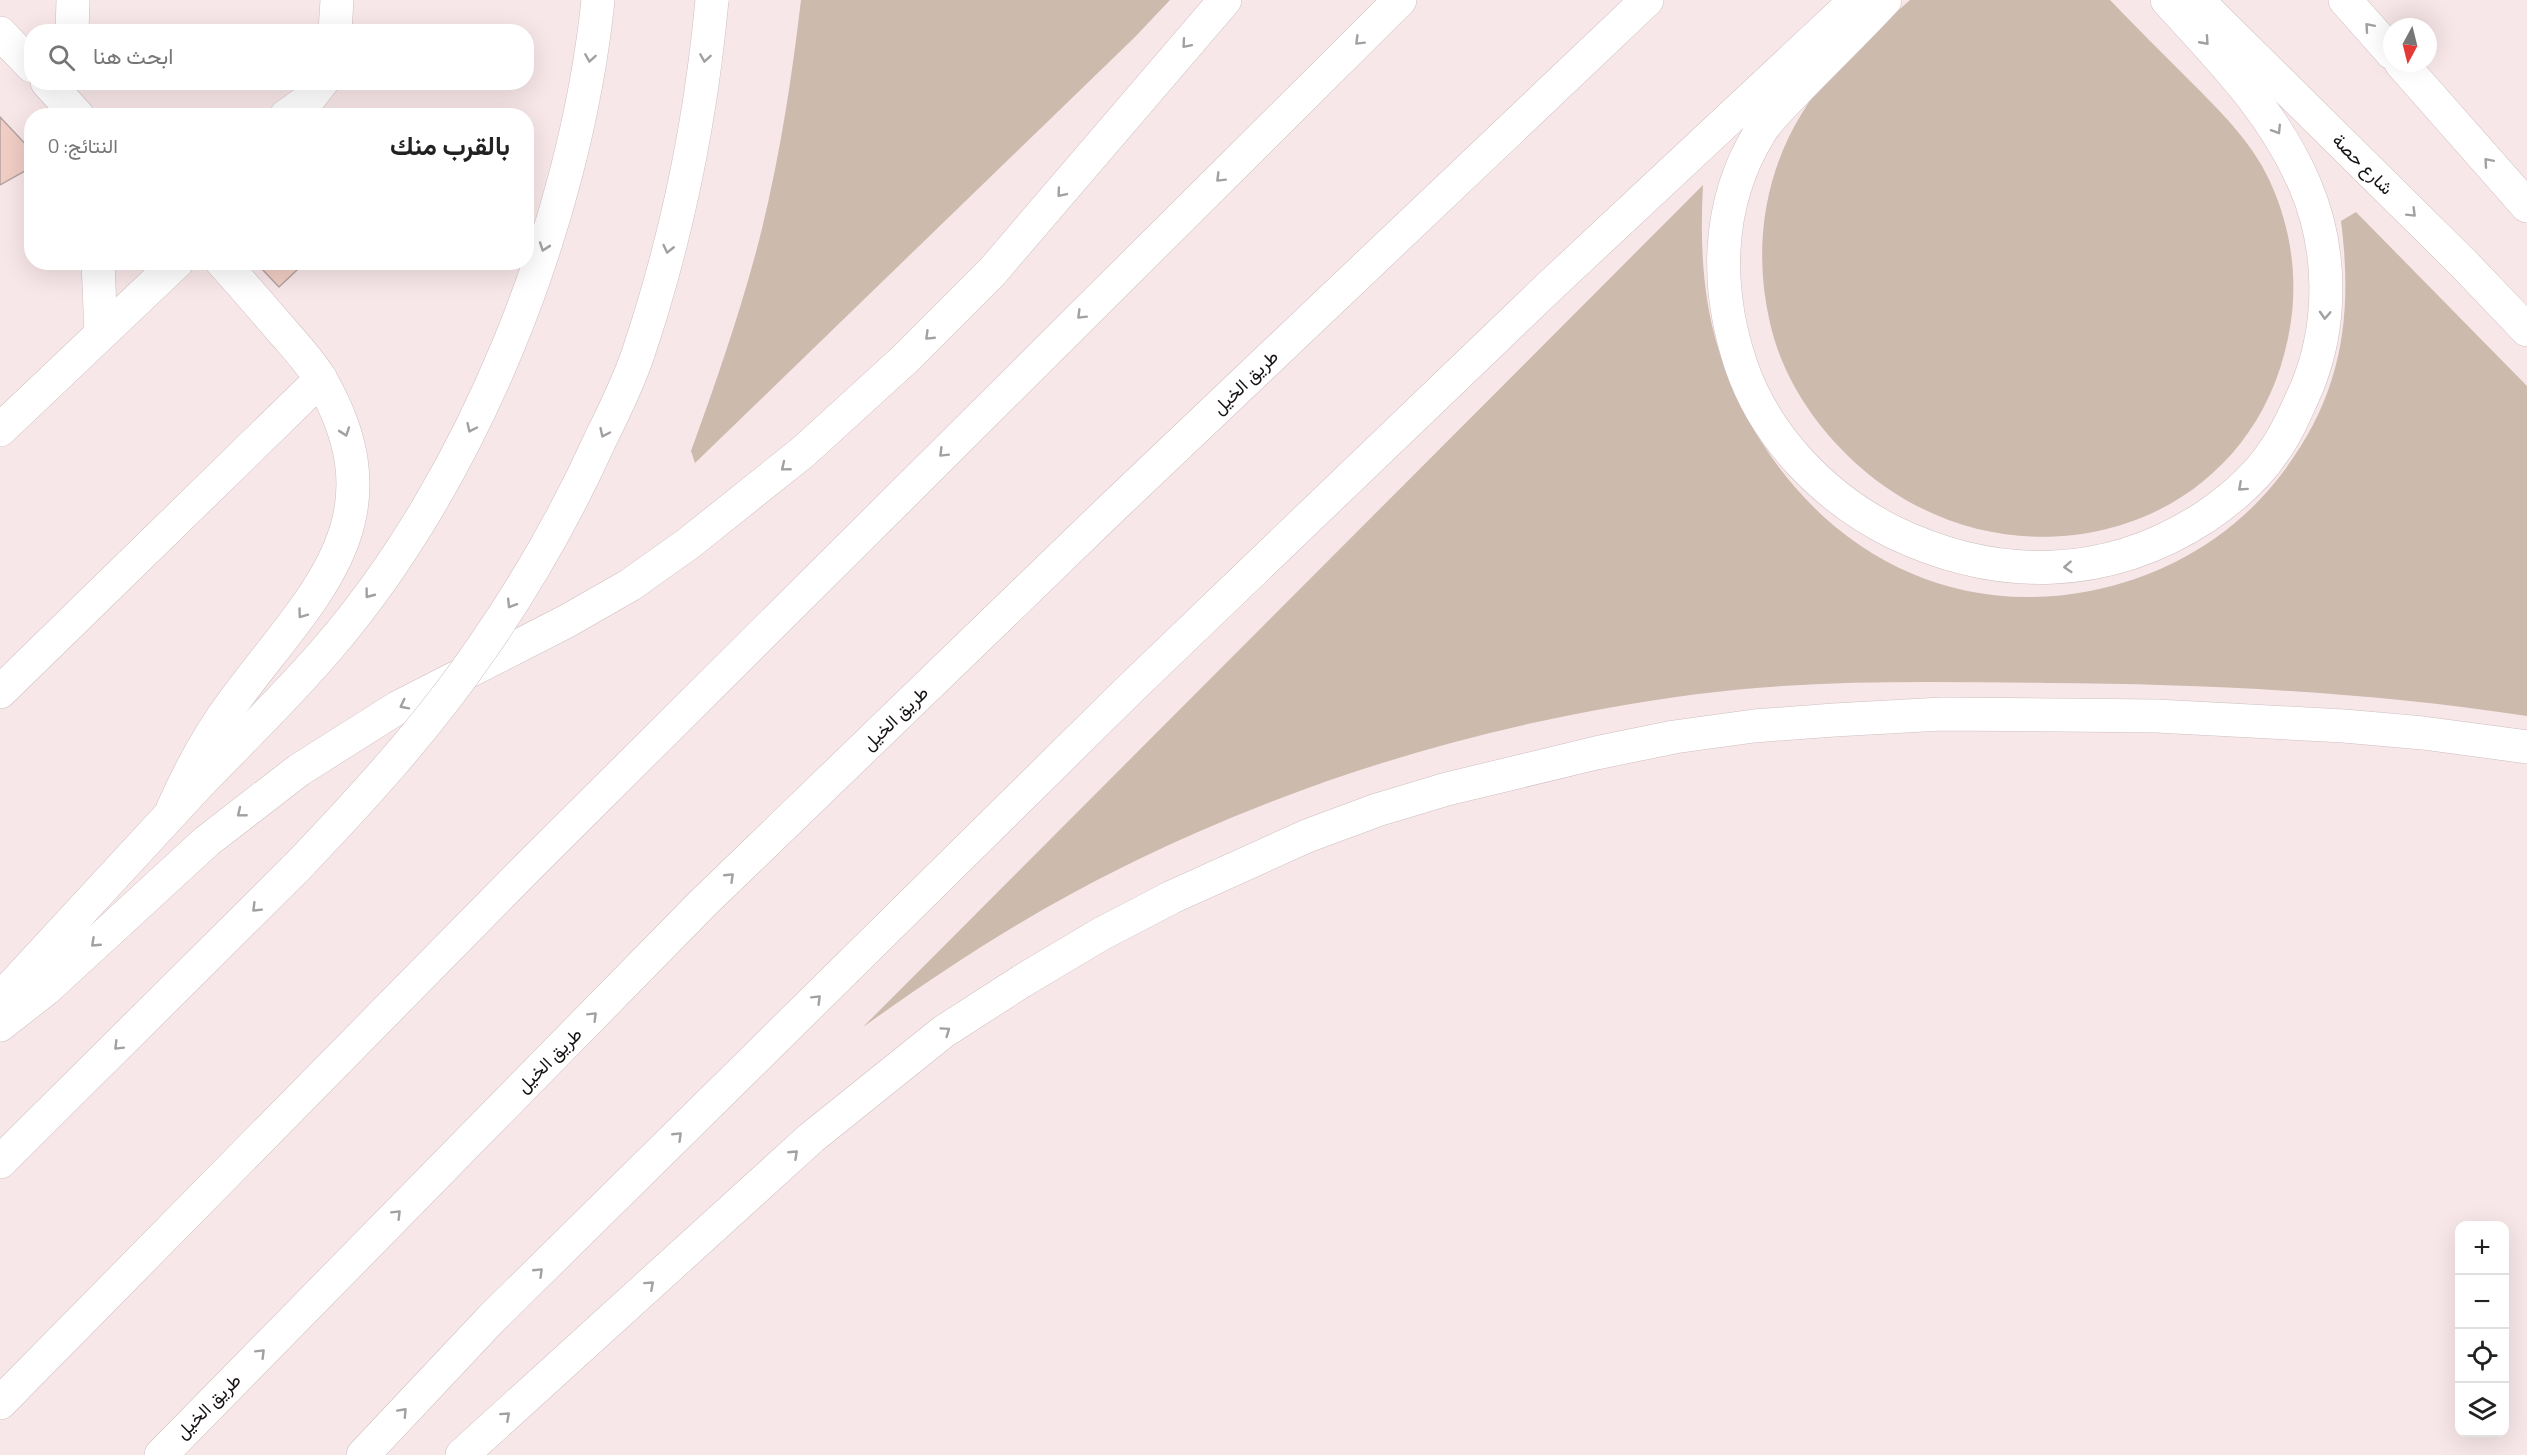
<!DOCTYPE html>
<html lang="ar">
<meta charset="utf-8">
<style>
body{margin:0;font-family:"Titillium Web",Vazirmatn,sans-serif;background:#f6f6f6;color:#222;direction:rtl}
.controls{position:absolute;right:18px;bottom:18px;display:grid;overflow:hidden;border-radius:12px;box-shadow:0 6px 24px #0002}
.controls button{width:54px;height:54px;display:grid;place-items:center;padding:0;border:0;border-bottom:2px solid #e0e0e0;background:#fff;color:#222;font:30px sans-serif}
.compass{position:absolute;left:2383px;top:18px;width:54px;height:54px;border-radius:50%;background:#fff;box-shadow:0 6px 24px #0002;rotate:187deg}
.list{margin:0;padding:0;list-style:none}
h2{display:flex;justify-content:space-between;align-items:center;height:78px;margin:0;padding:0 24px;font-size:26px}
h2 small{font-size:20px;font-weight:400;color:#767676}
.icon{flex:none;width:33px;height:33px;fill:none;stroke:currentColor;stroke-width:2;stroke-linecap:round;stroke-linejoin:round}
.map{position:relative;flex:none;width:2527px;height:1455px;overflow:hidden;direction:ltr}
.search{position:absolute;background:#fff;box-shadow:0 6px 24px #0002;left:24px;top:24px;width:510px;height:66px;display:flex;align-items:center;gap:15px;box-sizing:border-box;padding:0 21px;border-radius:24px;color:#767676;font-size:22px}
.panel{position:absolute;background:#fff;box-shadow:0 6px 24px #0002;left:24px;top:108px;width:510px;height:162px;border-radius:24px;direction:rtl}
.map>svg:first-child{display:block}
</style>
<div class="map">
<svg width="2527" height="1455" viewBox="0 0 2527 1455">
<rect width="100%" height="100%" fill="#f8e7e9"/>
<path fill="#ccbaad" d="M 801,0 L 1170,0 L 1135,37 L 695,463 L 691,451 C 715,385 738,319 756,252 C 778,169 791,85 801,0 Z
M 1910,0 L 2110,0 C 2136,27 2163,54 2189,80 C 2216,107 2243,133 2262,166 C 2290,216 2300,277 2289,333 C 2251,538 2010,599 1860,467 C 1817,429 1783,380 1770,323 C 1749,233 1770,141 1833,72 C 1856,46 1884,23 1910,0 Z
M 1703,185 C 1700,241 1702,297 1719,351 C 1772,513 1915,625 2090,591 C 2161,577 2226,541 2272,486 C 2340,404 2354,324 2341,221 L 2356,212 L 2527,386 L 2527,716 C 2371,692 2205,684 2048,683 C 1931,682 1814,679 1698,694 C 1498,720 1304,777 1123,867 C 1031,912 946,968 863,1027 Z"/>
<path fill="#f0cdc5" stroke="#b2a39f" stroke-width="1.5" d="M 0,117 L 32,151 L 32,167 L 0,185 Z
M 267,262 L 290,262 L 297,270 L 279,287 L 261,268 Z"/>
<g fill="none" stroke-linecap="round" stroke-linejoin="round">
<defs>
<path id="minor" d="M 72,32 L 73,0
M 335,32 L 337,0
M 0,33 L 32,66
M 47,82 L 78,116
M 286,116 L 307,101 L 322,82
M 98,262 L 101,334
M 0,430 L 177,262
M 0,692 L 321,379
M 173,808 C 190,770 209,734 234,701 C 313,594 402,521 321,380 C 312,364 298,349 285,334 C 264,310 244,286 222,262"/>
<path id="major" d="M 2197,0 L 2464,264 L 2527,330
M 2345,0 L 2392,53
M 2401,63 L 2527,206"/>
<path id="highway" d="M 1885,0 C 1856,31 1825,61 1795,92 C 1783,105 1768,118 1759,134 C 1716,205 1715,287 1741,365 C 1766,438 1825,498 1893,532 C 1997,582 2107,581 2205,517 C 2230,500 2257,477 2274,451 C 2288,432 2297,409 2307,387 C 2333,324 2332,248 2305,185 C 2274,112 2220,58 2167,0
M 0,999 C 65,928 130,858 195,788 C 239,742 286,697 327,649 C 474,479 575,222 598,0
M 0,1025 L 46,989 L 207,841 L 299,770 L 397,708 L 567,621 L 630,585 L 689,543 L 803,452 L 905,359 L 992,272 L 1225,0
M 0,1162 L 297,867
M 0,1403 L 528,867 L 1400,0
M 161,1455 L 703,903 L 1113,507 L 1647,0
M 363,1455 L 491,1319 L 1129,690 L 1549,287 L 1856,0
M 462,1455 L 811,1138 L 943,1032 L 1022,981 L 1101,934 L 1172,897 L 1307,836 L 1377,810 L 1447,789 L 1596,753 L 1674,737 L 1754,726 L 1834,720 L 1942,714 L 2157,716 L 2344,726 L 2423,733 L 2527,747"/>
</defs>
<use href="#minor" stroke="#cebec0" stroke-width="34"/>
<use href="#major" stroke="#cebec0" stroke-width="34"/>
<use href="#highway" stroke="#cebec0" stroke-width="34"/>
<use href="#minor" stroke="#fff" stroke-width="33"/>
<use href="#major" stroke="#fff" stroke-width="33"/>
<use href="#highway" stroke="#fff" stroke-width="33"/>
<defs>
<path id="highway-bridge" d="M 297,867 C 363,798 428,727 482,648 C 528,582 568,511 601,438 C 614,412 627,385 637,357 C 676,242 701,120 712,0"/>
</defs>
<use href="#highway-bridge" stroke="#cebec0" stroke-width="34" stroke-linecap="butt"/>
<use href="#highway-bridge" stroke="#fff" stroke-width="33"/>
</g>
<defs><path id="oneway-chevron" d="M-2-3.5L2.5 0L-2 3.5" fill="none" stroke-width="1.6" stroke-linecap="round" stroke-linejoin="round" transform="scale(1.5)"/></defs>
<g stroke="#a2a0a0">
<use href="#oneway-chevron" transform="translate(2369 27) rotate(-131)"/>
<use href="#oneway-chevron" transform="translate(1359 41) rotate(135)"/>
<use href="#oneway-chevron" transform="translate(2205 41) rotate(48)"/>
<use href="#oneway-chevron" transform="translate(1186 44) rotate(131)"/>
<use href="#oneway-chevron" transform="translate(590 58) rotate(99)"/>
<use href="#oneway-chevron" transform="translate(705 58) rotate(99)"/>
<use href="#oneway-chevron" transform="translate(2277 130) rotate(58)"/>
<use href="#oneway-chevron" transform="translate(2488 162) rotate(-131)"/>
<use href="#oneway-chevron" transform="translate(1220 178) rotate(135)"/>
<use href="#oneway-chevron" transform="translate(1061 193) rotate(130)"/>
<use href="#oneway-chevron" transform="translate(2412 213) rotate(45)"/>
<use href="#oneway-chevron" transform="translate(544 247) rotate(109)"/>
<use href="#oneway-chevron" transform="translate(668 249) rotate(103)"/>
<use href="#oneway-chevron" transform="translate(1081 315) rotate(135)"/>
<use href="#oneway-chevron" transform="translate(2325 315) rotate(93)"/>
<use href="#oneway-chevron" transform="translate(929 336) rotate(136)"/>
<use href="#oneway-chevron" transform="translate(471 428) rotate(115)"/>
<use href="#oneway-chevron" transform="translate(345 432) rotate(71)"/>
<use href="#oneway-chevron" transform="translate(604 433) rotate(115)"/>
<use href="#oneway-chevron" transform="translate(943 453) rotate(135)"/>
<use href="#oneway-chevron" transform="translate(785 467) rotate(141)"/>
<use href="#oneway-chevron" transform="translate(2242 487) rotate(138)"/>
<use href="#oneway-chevron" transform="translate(2068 567) rotate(176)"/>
<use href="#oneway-chevron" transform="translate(369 594) rotate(127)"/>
<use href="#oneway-chevron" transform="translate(511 604) rotate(122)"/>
<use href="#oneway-chevron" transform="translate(302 614) rotate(126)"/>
<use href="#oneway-chevron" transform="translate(404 705) rotate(153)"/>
<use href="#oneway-chevron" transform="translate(241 813) rotate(141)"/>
<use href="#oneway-chevron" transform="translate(730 877) rotate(-44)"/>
<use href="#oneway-chevron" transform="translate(256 908) rotate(135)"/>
<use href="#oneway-chevron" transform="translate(95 943) rotate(137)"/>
<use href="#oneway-chevron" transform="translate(817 999) rotate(-45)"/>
<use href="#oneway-chevron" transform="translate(593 1016) rotate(-45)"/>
<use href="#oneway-chevron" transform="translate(946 1031) rotate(-35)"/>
<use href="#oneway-chevron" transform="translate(118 1046) rotate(135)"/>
<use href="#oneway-chevron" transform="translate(678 1136) rotate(-44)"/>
<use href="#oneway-chevron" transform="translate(794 1154) rotate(-43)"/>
<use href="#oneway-chevron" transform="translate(397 1214) rotate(-45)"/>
<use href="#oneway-chevron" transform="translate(539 1272) rotate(-44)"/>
<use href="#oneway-chevron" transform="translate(650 1285) rotate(-42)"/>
<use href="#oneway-chevron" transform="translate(261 1353) rotate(-45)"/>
<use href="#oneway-chevron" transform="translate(403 1412) rotate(-47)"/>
<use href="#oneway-chevron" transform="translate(506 1416) rotate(-42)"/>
</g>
<g text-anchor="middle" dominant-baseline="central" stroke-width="5" stroke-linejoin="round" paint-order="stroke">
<g font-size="18" fill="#171212" stroke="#fff">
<text transform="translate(2363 164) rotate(45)">شارع حصة</text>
<text transform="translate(1245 382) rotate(-44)">طريق الخيل</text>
<text transform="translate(895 718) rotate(-44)">طريق الخيل</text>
<text transform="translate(549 1060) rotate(-45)">طريق الخيل</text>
<text transform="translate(208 1406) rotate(-45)">طريق الخيل</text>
</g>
</g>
</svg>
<div class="controls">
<button>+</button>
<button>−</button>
<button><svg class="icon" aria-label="locate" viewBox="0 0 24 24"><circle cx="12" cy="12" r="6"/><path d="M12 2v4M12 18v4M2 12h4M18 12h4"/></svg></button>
<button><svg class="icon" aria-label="layers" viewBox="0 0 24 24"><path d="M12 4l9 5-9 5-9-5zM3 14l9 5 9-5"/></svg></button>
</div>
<svg class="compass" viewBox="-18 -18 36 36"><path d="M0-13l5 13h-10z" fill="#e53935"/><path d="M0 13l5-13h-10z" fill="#767676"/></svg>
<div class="search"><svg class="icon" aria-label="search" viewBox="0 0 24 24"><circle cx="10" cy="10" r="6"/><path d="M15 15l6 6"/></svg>ابحث هنا</div>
<section class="panel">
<h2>بالقرب منك<small>النتائج: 0</small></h2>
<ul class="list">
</ul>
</section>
</div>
